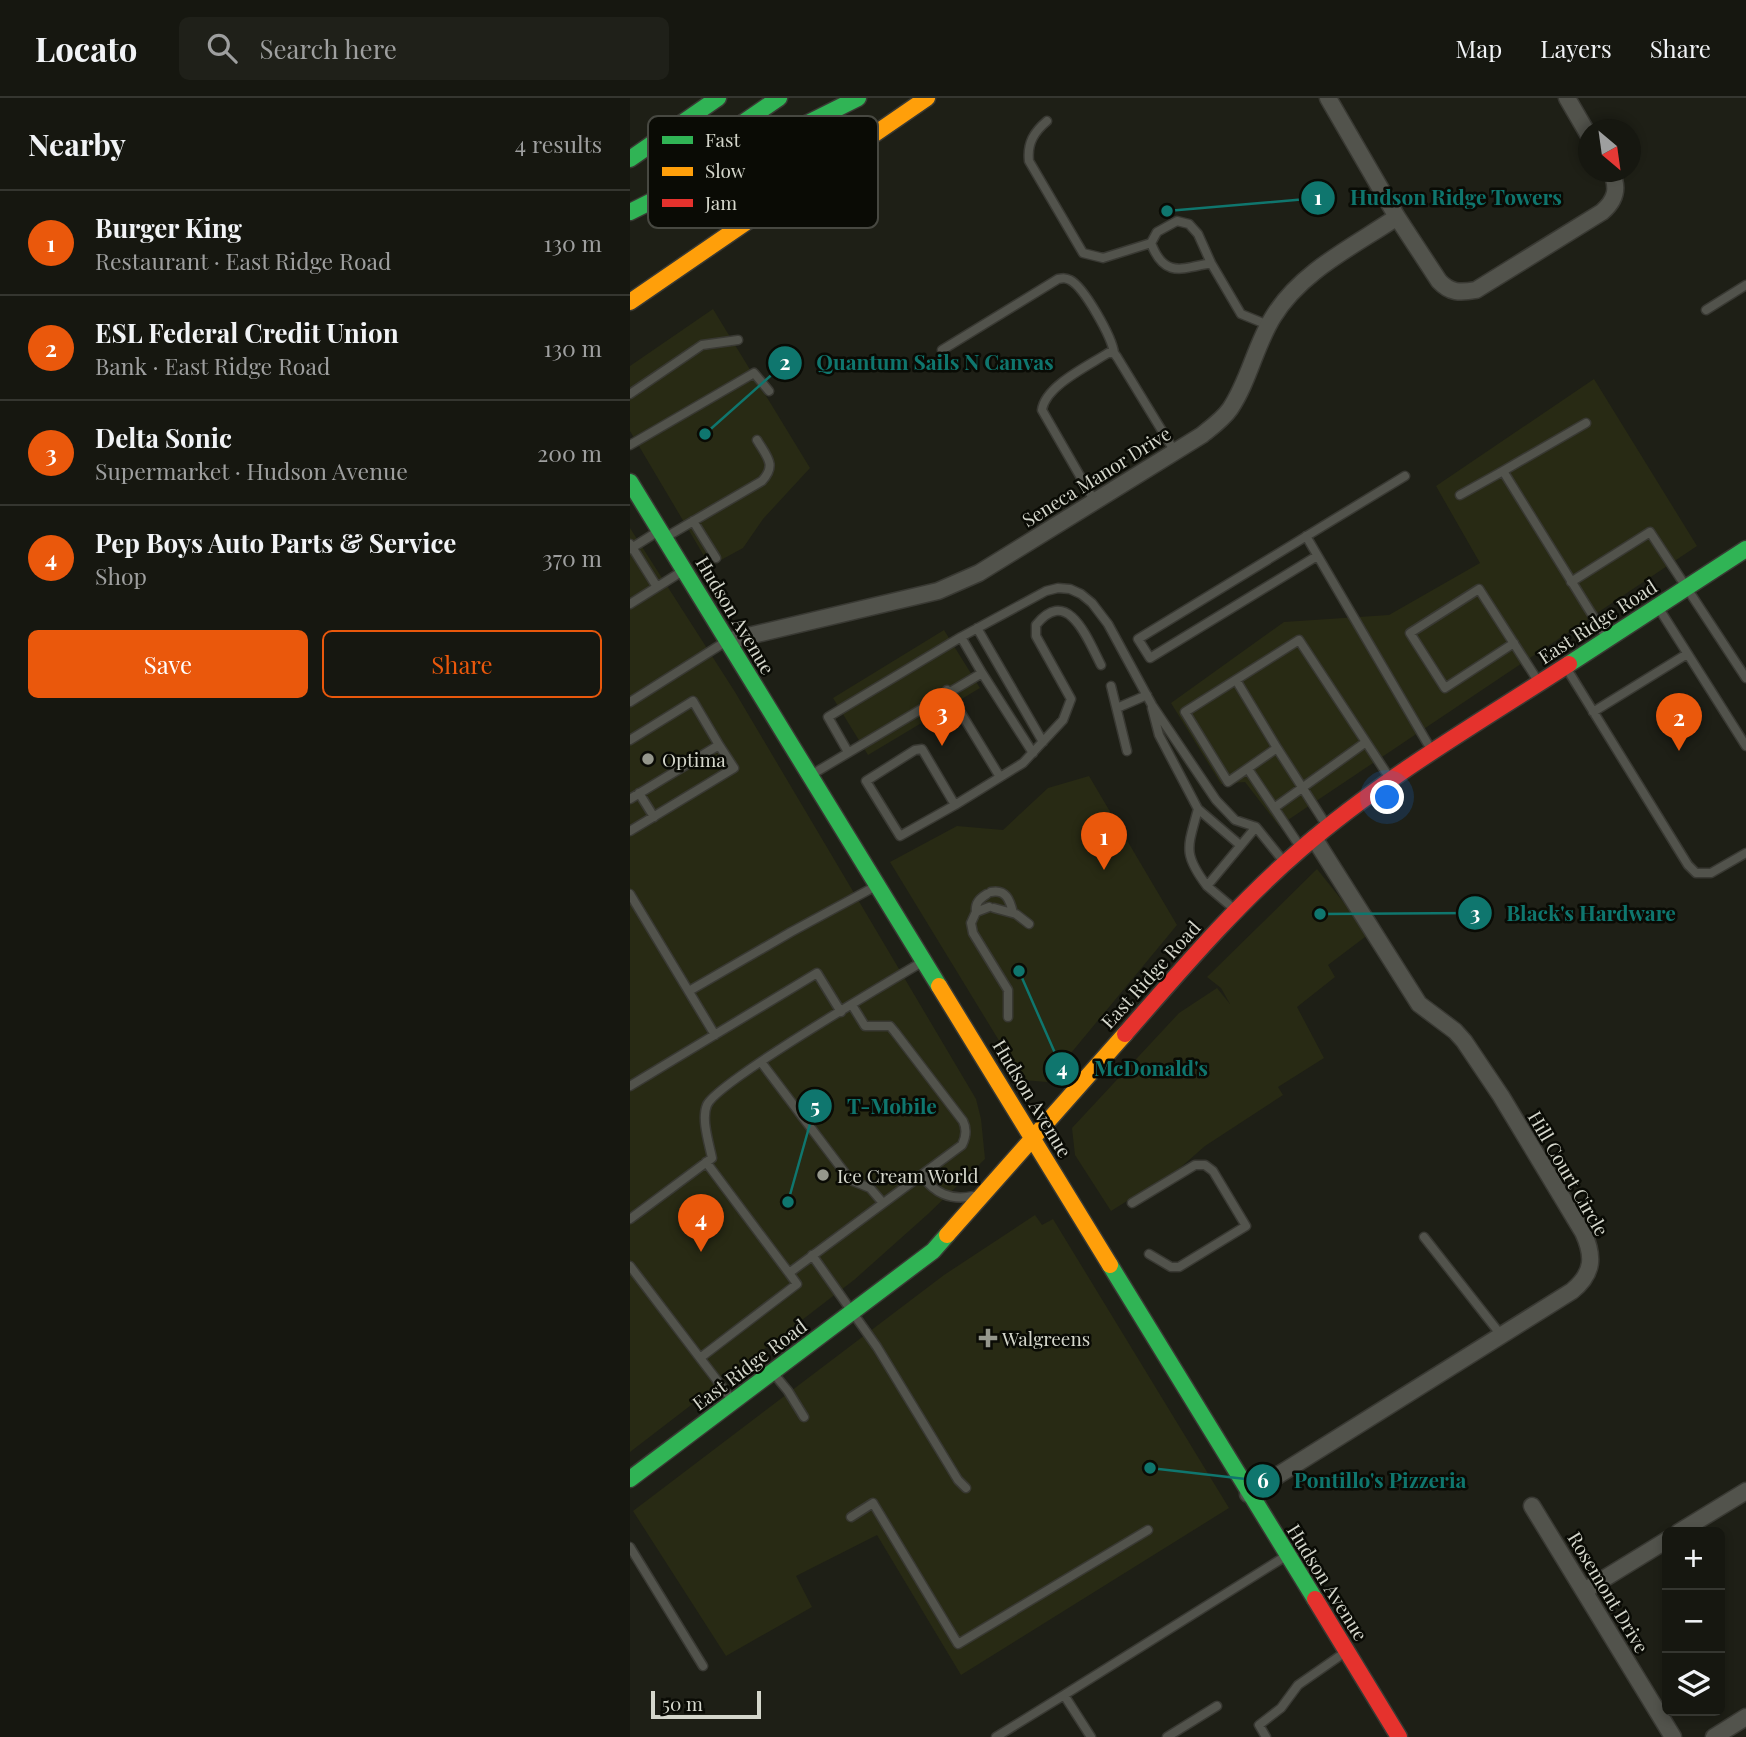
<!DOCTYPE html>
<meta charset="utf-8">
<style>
body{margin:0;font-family:"Playfair Display",serif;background:#1f2019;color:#f1f3f6}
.controls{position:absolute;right:21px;bottom:21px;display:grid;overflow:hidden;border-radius:10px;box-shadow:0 4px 10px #0003}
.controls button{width:63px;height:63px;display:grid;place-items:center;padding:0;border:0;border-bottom:2px solid #353630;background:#161710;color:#f1f3f6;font:35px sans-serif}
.compass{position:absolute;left:948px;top:21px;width:63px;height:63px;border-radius:50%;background:#161710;box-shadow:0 4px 10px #0003;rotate:151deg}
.scale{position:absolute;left:21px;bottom:18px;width:110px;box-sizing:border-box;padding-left:7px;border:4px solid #d5d7cc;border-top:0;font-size:19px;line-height:24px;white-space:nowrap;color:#d5d7cc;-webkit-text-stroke:5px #0a0b05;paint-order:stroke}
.you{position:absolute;left:758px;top:700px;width:24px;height:24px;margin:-18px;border:5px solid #fff;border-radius:50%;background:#1a73e8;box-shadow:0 0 0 10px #1a73e833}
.badge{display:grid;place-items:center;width:46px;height:46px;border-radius:50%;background:#ea580c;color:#fff;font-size:23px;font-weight:700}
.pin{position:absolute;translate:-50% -58px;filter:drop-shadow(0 2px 4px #0008)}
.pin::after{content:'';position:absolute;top:37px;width:24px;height:21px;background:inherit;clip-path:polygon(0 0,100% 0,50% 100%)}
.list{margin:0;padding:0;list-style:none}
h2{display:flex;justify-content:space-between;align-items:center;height:91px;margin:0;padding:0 28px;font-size:30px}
h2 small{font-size:23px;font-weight:400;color:#9e9f9f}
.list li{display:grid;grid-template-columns:46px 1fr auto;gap:21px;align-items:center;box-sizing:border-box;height:105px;padding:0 28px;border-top:2px solid #353630}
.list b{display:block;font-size:26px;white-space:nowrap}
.list p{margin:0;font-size:23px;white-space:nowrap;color:#9e9f9f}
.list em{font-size:23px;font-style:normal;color:#9e9f9f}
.actions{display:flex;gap:14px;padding:21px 28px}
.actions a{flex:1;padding:16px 0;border:2px solid #ea580c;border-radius:10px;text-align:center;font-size:24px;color:#ea580c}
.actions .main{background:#ea580c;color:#fff}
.icon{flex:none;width:38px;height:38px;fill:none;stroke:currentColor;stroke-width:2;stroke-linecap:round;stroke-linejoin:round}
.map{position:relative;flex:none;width:1116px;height:1639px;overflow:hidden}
header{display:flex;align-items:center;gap:42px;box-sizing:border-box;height:98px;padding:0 35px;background:#161710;border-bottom:2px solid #353630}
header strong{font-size:33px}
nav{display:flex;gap:38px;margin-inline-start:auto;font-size:24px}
.search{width:490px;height:63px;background:#1f2019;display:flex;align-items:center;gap:18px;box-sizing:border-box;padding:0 24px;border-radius:10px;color:#9e9f9f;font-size:26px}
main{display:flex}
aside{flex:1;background:#161710}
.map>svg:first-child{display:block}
</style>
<header>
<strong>Locato</strong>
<div class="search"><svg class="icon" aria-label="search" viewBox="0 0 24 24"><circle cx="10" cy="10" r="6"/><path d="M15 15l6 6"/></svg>Search here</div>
<nav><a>Map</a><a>Layers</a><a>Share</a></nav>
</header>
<main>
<aside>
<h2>Nearby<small>4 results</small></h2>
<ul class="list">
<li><span class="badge">1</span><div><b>Burger King</b><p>Restaurant · East Ridge Road</p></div><em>130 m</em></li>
<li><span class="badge">2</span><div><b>ESL Federal Credit Union</b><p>Bank · East Ridge Road</p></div><em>130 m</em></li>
<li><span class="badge">3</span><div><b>Delta Sonic</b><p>Supermarket · Hudson Avenue</p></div><em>200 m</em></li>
<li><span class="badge">4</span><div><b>Pep Boys Auto Parts &amp; Service</b><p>Shop</p></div><em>370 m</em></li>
</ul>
<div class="actions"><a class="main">Save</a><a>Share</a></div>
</aside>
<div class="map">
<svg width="1116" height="1639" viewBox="0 0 1116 1639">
<rect width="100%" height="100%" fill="#1e1f16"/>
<path fill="#282a14" d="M 83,211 L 180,370 L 133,421 L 113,450 L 80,468 L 0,333 L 0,268 Z
M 964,281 L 1067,448 L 649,728 L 615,684 L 591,686 L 541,605 L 654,524 L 759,517 L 850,465 L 806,388 Z
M 0,430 L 105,594 L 346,1001 L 351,1021 L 355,1061 L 298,1116 L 224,1182 L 0,1354 Z
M 314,532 L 350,590 L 238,657 L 203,600 Z
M 459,678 L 547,827 L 417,984 L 393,982 L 260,764 L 327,728 L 373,732 L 418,690 Z
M 687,771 L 739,836 L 698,867 L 705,879 L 667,909 L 694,960 L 648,989 L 653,997 L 575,1048 L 550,1070 L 481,1113 L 445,1057 L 442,1030 L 549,915 L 587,890 L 600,906 L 591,890 L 577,879 Z
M 405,1117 L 412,1127 L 423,1121 L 599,1410 L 331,1577 L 247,1437 L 166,1478 L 182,1509 L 96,1558 L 3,1413 L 314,1177 Z"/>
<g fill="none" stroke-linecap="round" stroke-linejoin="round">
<defs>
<path id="lane" d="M 417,23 C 404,34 397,45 399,63 L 453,155 L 473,160 L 521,145
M 581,165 C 551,171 534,180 521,145 L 527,134 L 547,123 L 559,126 L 568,136 L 581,165 L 611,216 L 638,227
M 1076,212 L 1116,187
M 312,252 L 428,181 C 434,180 435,180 440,182 C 454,189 482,239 484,255
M 0,296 L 72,247 L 108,242
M 956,325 L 873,373 L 976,539
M 0,347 L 124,275 L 139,293
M 830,397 L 873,373
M 465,404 L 412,312 C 415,288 458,268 478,255 L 484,255 L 487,259 L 545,354
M 63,423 L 86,460
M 676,438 L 802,653
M 36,439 L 132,383 C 147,367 137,359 127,342
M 0,446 L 27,489
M 0,451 L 27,434
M 687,458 L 520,560 L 508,541 L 775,378
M 941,484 L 1020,434 L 1116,580
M 0,506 L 51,474
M 1028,509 L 1116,648
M 347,530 L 413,644
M 884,545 L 815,590 L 780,535 L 849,491 L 908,583
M 937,571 L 1058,767 L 1066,775 L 1081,775 L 1116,755
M 352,575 L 403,655
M 606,582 L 647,650
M 481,588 L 497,653
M 317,592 L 370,679
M 0,604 L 95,544
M 487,610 L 517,597
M 522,610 L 529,637 L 568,711 L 610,747
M 963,614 L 1057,556
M 0,642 L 63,603 L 89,647
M 218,654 L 198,619 L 331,539 L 416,493 L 428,490 L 440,491 L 451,496 L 462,505 L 478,526 L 522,607 L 586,702 L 605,722 L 626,729 L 655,765
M 618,671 L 671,750
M 181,677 L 352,575 L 331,539
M 9,695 L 24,719
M 0,701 L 89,647 L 104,670 L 0,733
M 325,707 L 292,651 L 285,652 L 236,683 L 270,738 L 325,707 L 393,665 L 433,622 L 441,601 L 406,538 L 406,527 C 438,487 458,542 471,567
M 644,710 L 736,644
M 568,711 C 558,749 552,755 577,788
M 697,728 L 647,650 L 598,684 L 555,614 L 669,542 L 759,679
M 361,794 C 376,791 380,802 383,815
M 0,796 L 85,937
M 359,809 L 346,814 L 341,825 L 343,835 L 378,892 L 378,919
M 364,810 L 386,816 L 399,826
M 603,810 L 577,788 L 626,729
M 346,814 C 345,805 349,801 357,796
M 59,893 L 161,834 L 246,788
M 131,964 L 218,1079 L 223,1083 L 240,1090 L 253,1105
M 0,988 L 187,875 L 211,914
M 76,1064 L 159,1175
M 291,1077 C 305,1095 320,1103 343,1098
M 502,1105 L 565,1067 L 575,1067 L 583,1073 L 616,1128 L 549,1169 L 541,1169 L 519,1156
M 0,1121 L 82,1060 C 79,1045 71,1021 77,1007 C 86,985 260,883 292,864
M 794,1139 L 871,1237
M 182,1157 L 247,1249 L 328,1382 L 336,1390
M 0,1168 L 70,1260 L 167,1186 L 159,1175 L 332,1047 C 336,1039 337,1031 333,1023 L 265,934 L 260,928 L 235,928 L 222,907
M 70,1260 L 102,1302
M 144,1276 L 158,1293 L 174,1319
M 221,1419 L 243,1405 L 328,1546 L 518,1432
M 0,1449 L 73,1568
M 366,1639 L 434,1597
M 461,1639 L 434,1597 L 656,1458
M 537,1639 L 587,1608
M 636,1639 L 629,1627 L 651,1610 L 668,1587 L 714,1555"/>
<path id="street" d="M 698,0 L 767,119 L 809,183 C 820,195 830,195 846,192 L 972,114 C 986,102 989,90 981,74
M 937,0 L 958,36
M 97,543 L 308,493 L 349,475 L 572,337 C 582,329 593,321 600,311 C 619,283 625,248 643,219 C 671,173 724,148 767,119
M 618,1396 L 942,1193 C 964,1175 964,1158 953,1134 L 871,998 L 834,943 L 825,933 L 789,906 L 684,740
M 902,1408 L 1043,1639
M 1049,1434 L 1116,1393
M 954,1493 L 1037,1442
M 1084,1639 L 1116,1619"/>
<path id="fast" d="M 0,61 L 88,0
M 28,83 L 149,0
M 0,114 L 228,0
M 0,384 L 309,888
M 939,566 L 1116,451
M 480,1167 L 685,1501
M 0,1381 L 303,1153 L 317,1137"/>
<path id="slow" d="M 0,204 L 297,0
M 309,888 L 480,1167
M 317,1137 L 495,936"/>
<path id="jam" d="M 495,936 C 551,872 606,807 671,751 C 753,680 848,625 939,566
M 685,1501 L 769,1639"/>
</defs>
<use href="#lane" stroke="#393933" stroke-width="11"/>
<use href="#street" stroke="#393933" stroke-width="19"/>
<use href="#fast" stroke="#393933" stroke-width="19"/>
<use href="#slow" stroke="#393933" stroke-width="19"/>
<use href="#jam" stroke="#393933" stroke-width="19"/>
<use href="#lane" stroke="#52534c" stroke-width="8"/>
<use href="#street" stroke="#52534c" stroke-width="16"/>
<use href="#fast" stroke="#30b455" stroke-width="16"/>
<use href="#slow" stroke="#ff9f0a" stroke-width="16"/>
<use href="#jam" stroke="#e5322d" stroke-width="16"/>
</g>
<g fill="#95978c" stroke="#0a0b05" stroke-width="2.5">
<circle cx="18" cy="661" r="7"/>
<circle cx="193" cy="1077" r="7"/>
<path d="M354.5 1229.5h7v7h7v7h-7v7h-7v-7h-7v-7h7z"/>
</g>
<g text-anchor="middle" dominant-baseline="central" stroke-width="5" stroke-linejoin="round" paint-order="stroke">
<g font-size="19" fill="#d5d7cc" stroke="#0a0b05">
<text transform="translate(466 378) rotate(-32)">Seneca Manor Drive</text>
<text transform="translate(106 517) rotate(59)">Hudson Avenue</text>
<text transform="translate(967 523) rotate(-33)">East Ridge Road</text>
<text transform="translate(520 876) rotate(-48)">East Ridge Road</text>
<text transform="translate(403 1000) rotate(59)">Hudson Avenue</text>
<text transform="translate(939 1075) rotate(60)">Hill Court Circle</text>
<text transform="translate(119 1266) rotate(-37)">East Ridge Road</text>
<text transform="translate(698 1484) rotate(58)">Hudson Avenue</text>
<text transform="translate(979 1494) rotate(59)">Rosemont Drive</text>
</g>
<g font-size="19" fill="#d5d7cc" stroke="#0a0b05" text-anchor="start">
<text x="32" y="661">Optima</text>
<text x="207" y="1077">Ice Cream World</text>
<text x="372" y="1240">Walgreens</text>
</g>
</g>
<rect x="18" y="18" width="230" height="112" rx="10" fill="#0a0b05" stroke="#474841" stroke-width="2"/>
<rect x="32" y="38" width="31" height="8" fill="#30b455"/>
<rect x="32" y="69" width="31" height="9" fill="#ff9f0a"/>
<rect x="32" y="101" width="31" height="8" fill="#e5322d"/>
<g font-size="19" fill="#d5d7cc">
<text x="75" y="49">Fast</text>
<text x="75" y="80">Slow</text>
<text x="75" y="112">Jam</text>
</g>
<path fill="none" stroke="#0f766e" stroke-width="2.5" d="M537 113L688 100M75 336L155 265M690 816L845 815M389 873L432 971M158 1104L185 1008M520 1370L633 1383"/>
<g fill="#0f766e" stroke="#0a0b05" stroke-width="2.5">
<circle cx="537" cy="113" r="7"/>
<circle cx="75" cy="336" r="7"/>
<circle cx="690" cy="816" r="7"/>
<circle cx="389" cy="873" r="7"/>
<circle cx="158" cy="1104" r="7"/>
<circle cx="520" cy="1370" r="7"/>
<circle cx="688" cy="100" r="18"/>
<circle cx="155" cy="265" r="18"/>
<circle cx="845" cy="815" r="18"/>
<circle cx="432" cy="971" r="18"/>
<circle cx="185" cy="1008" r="18"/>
<circle cx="633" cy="1383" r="18"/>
</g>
<g font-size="21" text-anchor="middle" font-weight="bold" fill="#fff">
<text x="688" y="107">1</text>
<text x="155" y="272">2</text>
<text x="845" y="823">3</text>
<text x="432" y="978">4</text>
<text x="185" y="1016">5</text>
<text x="633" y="1390">6</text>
</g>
<g font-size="21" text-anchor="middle" font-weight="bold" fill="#0f766e" stroke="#0a0b05" stroke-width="5" stroke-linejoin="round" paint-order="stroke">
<text x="826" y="107">Hudson Ridge Towers</text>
<text x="305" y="272">Quantum Sails N Canvas</text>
<text x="961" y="823">Black's Hardware</text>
<text x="521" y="978">McDonald's</text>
<text x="262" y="1016">T-Mobile</text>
<text x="750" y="1390">Pontillo's Pizzeria</text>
</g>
</svg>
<div class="controls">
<button>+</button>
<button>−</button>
<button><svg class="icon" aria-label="layers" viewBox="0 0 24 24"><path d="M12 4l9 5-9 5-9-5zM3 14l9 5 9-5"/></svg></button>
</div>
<svg class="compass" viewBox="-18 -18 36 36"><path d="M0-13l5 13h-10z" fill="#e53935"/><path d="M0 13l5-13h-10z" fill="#9e9f9f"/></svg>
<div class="scale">50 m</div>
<div class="you"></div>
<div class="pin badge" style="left:474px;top:772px">1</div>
<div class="pin badge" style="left:1049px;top:653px">2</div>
<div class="pin badge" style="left:312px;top:648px">3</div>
<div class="pin badge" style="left:71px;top:1154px">4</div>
</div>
</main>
